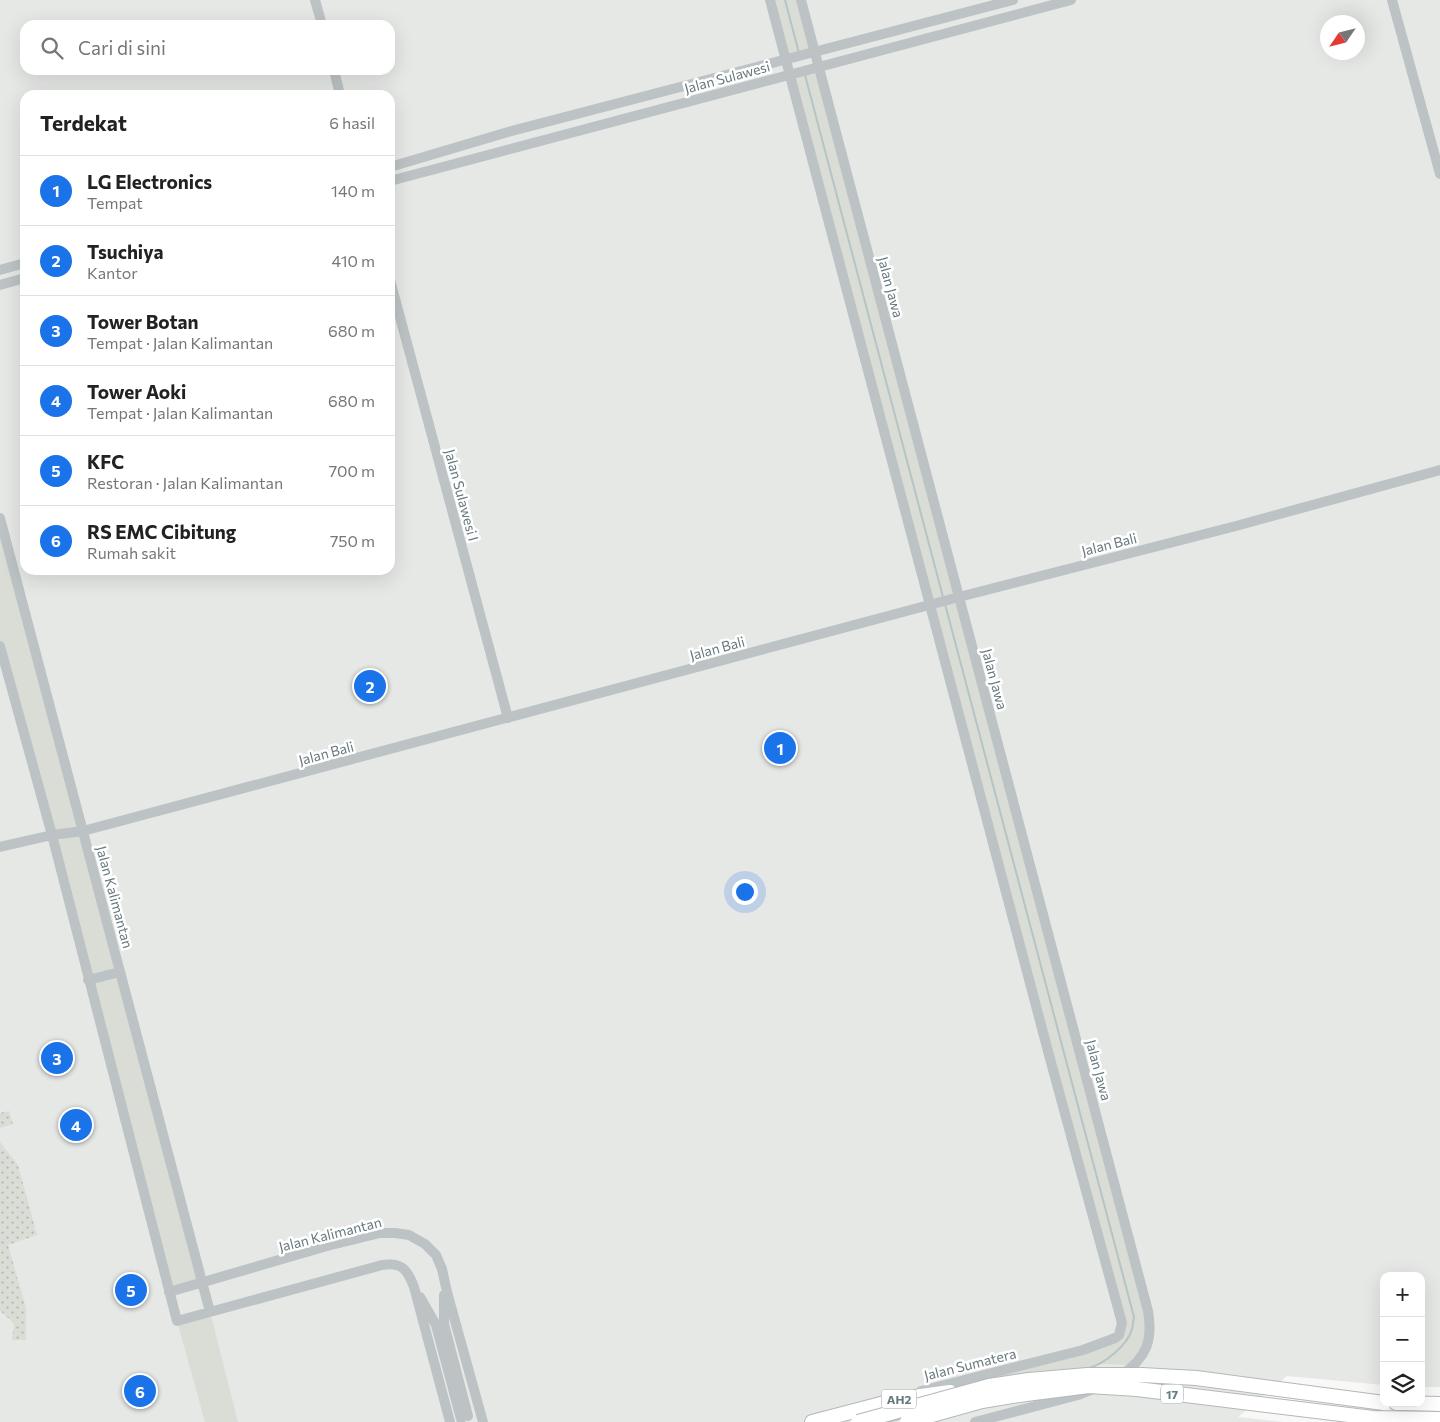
<!DOCTYPE html>
<html lang="id">
<meta charset="utf-8">
<style>
body{margin:0;font-family:Commissioner,sans-serif;background:#f2f2f2;color:#222}
.controls{position:absolute;right:15px;bottom:15px;display:grid;overflow:hidden;border-radius:10px;box-shadow:0 5px 20px #0002}
.controls button{width:45px;height:45px;display:grid;place-items:center;padding:0;border:0;border-bottom:1px solid #e0e0e0;background:#fff;color:#222;font:25px sans-serif}
.compass{position:absolute;left:1320px;top:15px;width:45px;height:45px;border-radius:50%;background:#fff;box-shadow:0 5px 20px #0002;rotate:235deg}
.you{position:absolute;left:744px;top:891px;width:18px;height:18px;margin:-12px;border:4px solid #fff;border-radius:50%;background:#1a73e8;box-shadow:0 0 0 8px #1a73e833}
.badge{display:grid;place-items:center;width:32px;height:32px;border-radius:50%;background:#1a73e8;color:#fff;font-size:16px;font-weight:700}
.pin{position:absolute;translate:-50% -50%;border:2px solid #fff;box-shadow:0 1px 5px #0006}
.list{margin:0;padding:0;list-style:none}
h2{display:flex;justify-content:space-between;align-items:center;height:65px;margin:0;padding:0 20px;font-size:21px}
h2 small{font-size:16px;font-weight:400;color:#767676}
.list li{display:grid;grid-template-columns:32px 1fr auto;gap:15px;align-items:center;box-sizing:border-box;height:70px;padding:0 20px;border-top:1px solid #e0e0e0}
.list b{display:block;font-size:19px;white-space:nowrap}
.list p{margin:0;font-size:16px;white-space:nowrap;color:#767676}
.list em{font-size:16px;font-style:normal;color:#767676}
.icon{flex:none;width:28px;height:28px;fill:none;stroke:currentColor;stroke-width:2;stroke-linecap:round;stroke-linejoin:round}
.map{position:relative;flex:none;width:1440px;height:1422px;overflow:hidden}
.search{position:absolute;background:#fff;box-shadow:0 5px 20px #0002;left:20px;top:20px;width:375px;height:55px;display:flex;align-items:center;gap:12px;box-sizing:border-box;padding:0 18px;border-radius:15px;color:#767676;font-size:19px}
.panel{position:absolute;background:#fff;box-shadow:0 5px 20px #0002;left:20px;top:90px;width:375px;height:485px;border-radius:15px}
.map>svg:first-child{display:block}
</style>
<div class="map">
<svg width="1440" height="1422" viewBox="0 0 1440 1422">
<defs>
<pattern id="park-dots" width="8" height="8" patternUnits="userSpaceOnUse" patternTransform="scale(1.25)"><rect width="8" height="8" fill="#d9ddd5"/><path d="M2 2h.1M6 6h.1" fill="none" stroke="#b4b8b2" stroke-width="1.8" stroke-linecap="round"/></pattern>
</defs>
<rect width="100%" height="100%" fill="#f8f8f6"/>
<path fill="#e6e8e6" fill-rule="evenodd" d="M 0,0 L 1440,0 L 1440,1387 L 1421,1387 L 1421,1276 L 1384,1276 L 1384,1385 L 1287,1376 L 1238,1417 L 1283,1422 L 0,1422 ZM 1328,22 L 1358,22 L 1358,52 L 1328,52 ZM 25,25 L 390,25 L 390,70 L 25,70 ZM 25,95 L 390,95 L 390,570 L 25,570 Z"/>
<path fill="#d9ddd5" d="M 770,0 L 801,0 L 815,52 L 785,60 Z
M 819,67 L 1150,1323 L 1135,1365 L 1097,1364 L 1092,1367 L 998,1379 L 989,1373 L 1083,1350 L 1121,1330 L 789,75 Z
M 0,518 L 202,1283 L 169,1292 L 0,644 Z
M 210,1312 L 238,1422 L 205,1422 L 177,1321 Z"/>
<path fill="url(#park-dots)" d="M 9,1111 L 13,1124 L 0,1128 L 0,1113 Z
M 0,1142 L 18,1165 L 37,1235 L 8,1245 L 26,1308 L 26,1340 L 12,1340 L 14,1323 L 0,1311 Z"/>
<g fill="none" stroke-linecap="round" stroke-linejoin="round">
<path stroke="#b5c4c5" stroke-width="2" d="M 785,0 L 799,53
M 805,75 L 943,597
M 945,604 L 1134,1317 C 1133,1321 1133,1325 1132,1329 C 1128,1345 1104,1364 1089,1368
M 887,1422 L 903,1418"/>
<defs>
<path id="highway" d="M 1396,1403 L 1440,1404
M 812,1422 L 900,1399 L 950,1392"/>
</defs>
<use href="#highway" stroke="#b3b8ba" stroke-width="16"/>
<path stroke="#bdc3c5" stroke-width="10" d="M 315,0 L 322,25
M 770,0 L 1049,1055 L 1122,1323 L 1119,1335 L 1115,1338 L 1083,1350 L 921,1391
M 801,0 L 1148,1311 C 1153,1340 1147,1358 1121,1375
M 1392,0 L 1440,174
M 334,70 L 340,95
M 390,167 L 508,132 L 1013,0
M 390,181 L 1071,0
M 0,270 L 25,263
M 390,280 L 508,718
M 0,285 L 25,278
M 0,518 L 210,1312
M 0,646 L 52,835 L 177,1321 L 382,1265 C 402,1262 407,1269 414,1287 L 450,1422
M 0,847 L 52,835 L 83,831 L 959,597 L 1236,526 L 1440,470
M 88,980 L 120,972
M 169,1292 L 327,1246 L 380,1233 L 395,1233 L 409,1235 L 425,1244 L 436,1255 L 442,1269 L 447,1292 L 483,1422
M 444,1295 L 444,1324 L 468,1416
M 420,1297 L 436,1325 L 461,1419
M 975,1422 L 1078,1395 L 1093,1389"/>
<use href="#highway" stroke="#fff" stroke-width="14"/>
<defs>
<path id="highway-bridge" d="M 858,1422 L 989,1386 L 1029,1380 L 1087,1375 L 1142,1375 L 1196,1378 L 1384,1403
M 907,1422 L 982,1401 L 1026,1394 L 1089,1386 L 1137,1389 L 1373,1418 L 1440,1419"/>
</defs>
<use href="#highway-bridge" stroke="#b3b8ba" stroke-width="16" stroke-linecap="butt"/>
<use href="#highway-bridge" stroke="#fff" stroke-width="14"/>
</g>
<g text-anchor="middle" dominant-baseline="central" stroke-width="5" stroke-linejoin="round" paint-order="stroke">
<g fill="#fff" stroke="#94a1a5" stroke-width="1">
<rect x="1161" y="1384.5" width="22" height="19" rx="4"/>
<rect x="881.5" y="1389.5" width="35" height="19" rx="4"/>
</g>
<g font-size="12" font-weight="bold" fill="#66797e">
<text x="1172" y="1394">17</text>
<text x="899" y="1399">AH2</text>
</g>
<g font-size="14" fill="#66797e" stroke="#fff">
<text transform="translate(727 77) rotate(-15)">Jalan Sulawesi</text>
<text transform="translate(891 287) rotate(75)">Jalan Jawa</text>
<text transform="translate(462 495) rotate(75)">Jalan Sulawesi I</text>
<text transform="translate(1109 544) rotate(-14)">Jalan Bali</text>
<text transform="translate(717 648) rotate(-15)">Jalan Bali</text>
<text transform="translate(995 679) rotate(75)">Jalan Jawa</text>
<text transform="translate(326 753) rotate(-15)">Jalan Bali</text>
<text transform="translate(115 897) rotate(75)">Jalan Kalimantan</text>
<text transform="translate(1099 1070) rotate(75)">Jalan Jawa</text>
<text transform="translate(330 1234) rotate(-14)">Jalan Kalimantan</text>
<text transform="translate(970 1364) rotate(-14)">Jalan Sumatera</text>
</g>
</g>
</svg>
<div class="controls">
<button>+</button>
<button>−</button>
<button><svg class="icon" aria-label="layers" viewBox="0 0 24 24"><path d="M12 4l9 5-9 5-9-5zM3 14l9 5 9-5"/></svg></button>
</div>
<svg class="compass" viewBox="-18 -18 36 36"><path d="M0-13l5 13h-10z" fill="#e53935"/><path d="M0 13l5-13h-10z" fill="#767676"/></svg>
<div class="you"></div>
<div class="pin badge" style="left:780px;top:748px">1</div>
<div class="pin badge" style="left:370px;top:686px">2</div>
<div class="pin badge" style="left:57px;top:1058px">3</div>
<div class="pin badge" style="left:76px;top:1125px">4</div>
<div class="pin badge" style="left:131px;top:1290px">5</div>
<div class="pin badge" style="left:140px;top:1391px">6</div>
<div class="search"><svg class="icon" aria-label="search" viewBox="0 0 24 24"><circle cx="10" cy="10" r="6"/><path d="M15 15l6 6"/></svg>Cari di sini</div>
<section class="panel">
<h2>Terdekat<small>6 hasil</small></h2>
<ul class="list">
<li><span class="badge">1</span><div><b>LG Electronics</b><p>Tempat</p></div><em>140 m</em></li>
<li><span class="badge">2</span><div><b>Tsuchiya</b><p>Kantor</p></div><em>410 m</em></li>
<li><span class="badge">3</span><div><b>Tower Botan</b><p>Tempat · Jalan Kalimantan</p></div><em>680 m</em></li>
<li><span class="badge">4</span><div><b>Tower Aoki</b><p>Tempat · Jalan Kalimantan</p></div><em>680 m</em></li>
<li><span class="badge">5</span><div><b>KFC</b><p>Restoran · Jalan Kalimantan</p></div><em>700 m</em></li>
<li><span class="badge">6</span><div><b>RS EMC Cibitung</b><p>Rumah sakit</p></div><em>750 m</em></li>
</ul>
</section>
</div>
